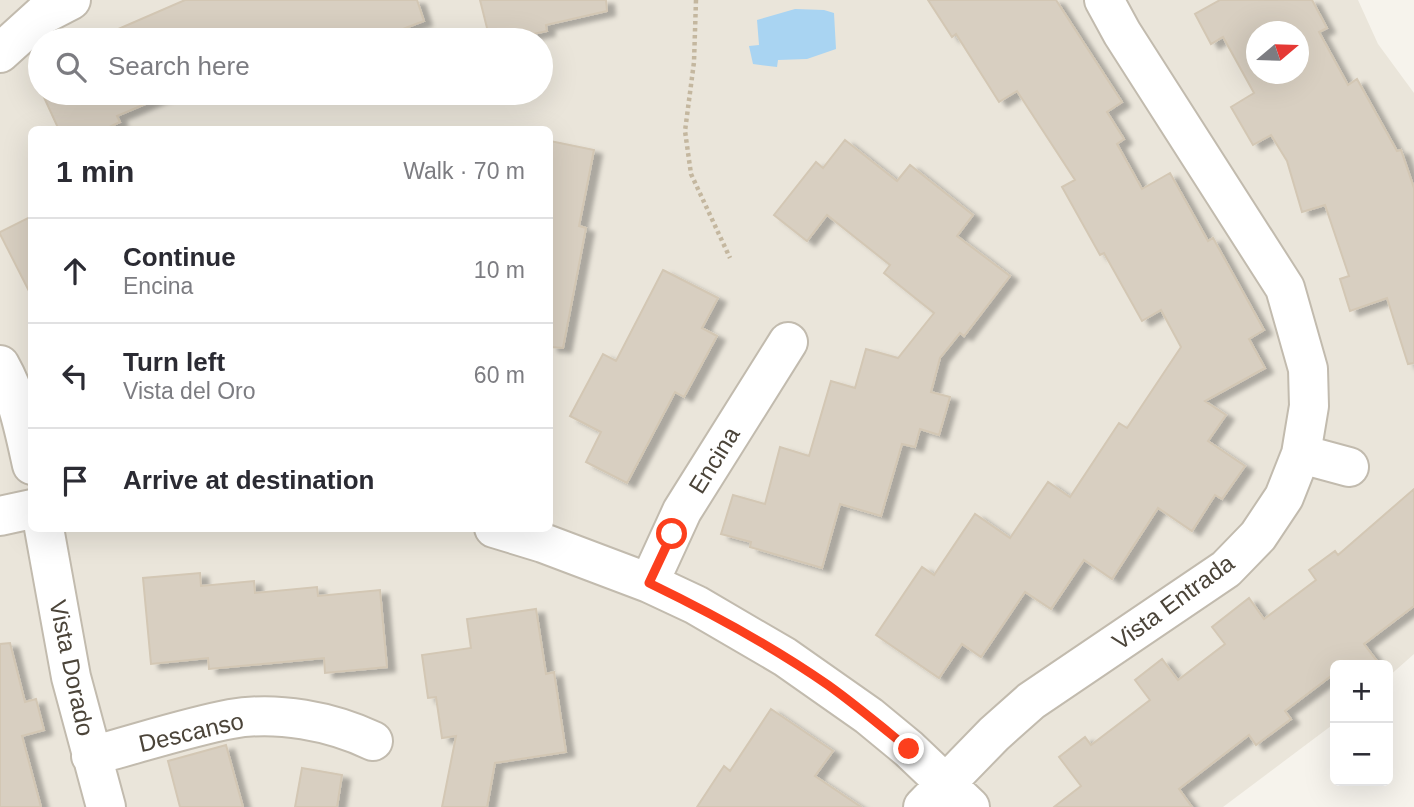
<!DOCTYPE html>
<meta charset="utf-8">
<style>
body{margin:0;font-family:Arial,sans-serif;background:#f7f7f7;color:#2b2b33}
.controls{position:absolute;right:21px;bottom:21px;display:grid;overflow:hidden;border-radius:10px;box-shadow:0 7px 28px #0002}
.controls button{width:63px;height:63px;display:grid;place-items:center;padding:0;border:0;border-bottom:2px solid #e1e1e2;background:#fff;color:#2b2b33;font:35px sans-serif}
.compass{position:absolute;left:1246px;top:21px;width:63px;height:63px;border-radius:50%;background:#fff;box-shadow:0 7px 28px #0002;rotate:71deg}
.stop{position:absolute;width:21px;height:21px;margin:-16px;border:5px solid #fc3f1d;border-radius:50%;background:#fff}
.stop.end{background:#fc3f1d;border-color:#fff;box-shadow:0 2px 7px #0008}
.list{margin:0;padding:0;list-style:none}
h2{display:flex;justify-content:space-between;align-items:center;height:91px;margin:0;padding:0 28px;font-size:30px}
h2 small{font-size:23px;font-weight:400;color:#7c7c81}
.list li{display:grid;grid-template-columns:46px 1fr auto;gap:21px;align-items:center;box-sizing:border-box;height:105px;padding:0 28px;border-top:2px solid #e1e1e2}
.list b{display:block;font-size:26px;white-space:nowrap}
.list p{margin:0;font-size:23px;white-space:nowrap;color:#7c7c81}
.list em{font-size:23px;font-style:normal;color:#7c7c81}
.icon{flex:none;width:38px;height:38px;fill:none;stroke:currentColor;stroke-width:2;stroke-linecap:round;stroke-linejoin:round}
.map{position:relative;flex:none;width:1414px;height:807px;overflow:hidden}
.search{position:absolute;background:#fff;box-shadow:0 7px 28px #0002;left:28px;top:28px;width:525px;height:77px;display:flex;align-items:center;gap:18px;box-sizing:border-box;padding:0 24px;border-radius:38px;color:#7c7c81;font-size:26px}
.panel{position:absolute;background:#fff;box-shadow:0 7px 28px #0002;left:28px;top:126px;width:525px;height:406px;border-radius:10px}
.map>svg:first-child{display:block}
</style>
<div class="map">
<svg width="1414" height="807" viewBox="0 0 1414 807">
<defs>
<filter id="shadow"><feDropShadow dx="8" dy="4.5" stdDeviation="2" flood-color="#0004"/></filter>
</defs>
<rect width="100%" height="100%" fill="#f6f3ec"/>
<path fill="#eae5da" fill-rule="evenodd" d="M 0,0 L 1358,0 L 1378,44 L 1414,93 L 1414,654 L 1388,677 L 1388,665 L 1335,665 L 1335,723 L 1223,807 L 0,807 ZM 1256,32 L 1298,32 L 1298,74 L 1256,74 ZM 40,40 L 541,40 L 541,93 L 40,93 ZM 32,130 L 550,130 L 550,528 L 32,528 Z"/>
<path fill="#a9d4f2" d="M 795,9 L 824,10 L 834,13 L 836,49 L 807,59 L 778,60 L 777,67 L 753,64 L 749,46 L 759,45 L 757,20 Z"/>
<path fill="#d8cfc1" stroke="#d3c7b4" stroke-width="2" fill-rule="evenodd" filter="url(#shadow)" d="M 185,0 L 417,0 L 424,21 L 374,40 L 93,40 Z
M 480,0 L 606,0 L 607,11 L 546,25 L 547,31 L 506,40 L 490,40 Z
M 928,0 L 1056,0 L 1122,102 L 1107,112 L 1124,139 L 1117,144 L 1142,189 L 1170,173 L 1208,241 L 1213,238 L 1264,330 L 1249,339 L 1265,368 L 1205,401 L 1226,415 L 1208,441 L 1245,466 L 1222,499 L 1215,495 L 1192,531 L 1158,508 L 1112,579 L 1084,560 L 1051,609 L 1025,592 L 981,657 L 962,644 L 939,678 L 876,635 L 922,567 L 934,575 L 975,514 L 1010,538 L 1048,482 L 1070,497 L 1119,423 L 1127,428 L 1181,347 L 1161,310 L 1142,321 L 1104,253 L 1100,255 L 1062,187 L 1075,180 L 1017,91 L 999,102 L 956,34 L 952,37 Z
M 1220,0 L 1312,0 L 1327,28 L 1319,32 L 1348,85 L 1357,79 L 1397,151 L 1401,150 L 1414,188 L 1414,363 L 1408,364 L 1387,298 L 1350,311 L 1340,279 L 1349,276 L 1325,205 L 1302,212 L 1287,161 L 1271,135 L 1253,145 L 1231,107 L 1254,93 L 1223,37 L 1211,44 L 1195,14 ZM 1256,32 L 1298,32 L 1298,74 L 1256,74 Z
M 42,93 L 171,93 L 117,116 L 120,122 L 103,130 L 59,130 Z
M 845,140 L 897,181 L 910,165 L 973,215 L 957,236 L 1010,276 L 964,336 L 960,333 L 940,358 L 931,392 L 950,397 L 939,435 L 920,429 L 915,447 L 902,444 L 881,516 L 840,504 L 822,568 L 750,547 L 751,542 L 721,534 L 733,495 L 765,504 L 780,447 L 809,456 L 831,381 L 855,388 L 866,349 L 898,358 L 934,313 L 884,273 L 890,265 L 827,215 L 807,241 L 774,215 L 816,162 L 823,168 Z
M 550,141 L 594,150 L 579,226 L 586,228 L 563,348 L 550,347 Z
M 32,216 L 32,297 L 0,234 L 0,232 Z
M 663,270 L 718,298 L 702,328 L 717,336 L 684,397 L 675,392 L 627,483 L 586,462 L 601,432 L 570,416 L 603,354 L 616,361 Z
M 1414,489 L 1414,606 L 1364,644 L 1380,665 L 1335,665 L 1335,673 L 1285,711 L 1291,719 L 1256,745 L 1249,735 L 1179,789 L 1192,807 L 1054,807 L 1081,786 L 1059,757 L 1085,737 L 1091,745 L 1150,700 L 1135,680 L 1162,659 L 1178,680 L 1225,644 L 1212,627 L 1249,598 L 1264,619 L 1316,580 L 1309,570 L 1335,551 L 1338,555 Z
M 200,573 L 201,586 L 254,581 L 255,593 L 317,587 L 318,596 L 380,590 L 387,667 L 325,673 L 324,658 L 209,669 L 208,658 L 151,664 L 143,578 Z
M 536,609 L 546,674 L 554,672 L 566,752 L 495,763 L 487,807 L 442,807 L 456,736 L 442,738 L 436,697 L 428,698 L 422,655 L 471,648 L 467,619 Z
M 10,643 L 25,702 L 36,699 L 44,730 L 22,736 L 41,807 L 0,807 L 0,644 Z
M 771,709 L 833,751 L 815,776 L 861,807 L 697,807 L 724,766 L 730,771 Z
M 226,745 L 243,807 L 180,807 L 168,761 Z
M 302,768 L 342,775 L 337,807 L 295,807 Z"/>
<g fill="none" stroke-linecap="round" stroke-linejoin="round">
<defs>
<path id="minor" d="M 0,53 L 42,15 L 71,0
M 0,365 C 18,397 24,429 32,465
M 1301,454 L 1349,467
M 0,516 L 32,509
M 44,528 L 71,677 L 106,807
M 494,528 L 543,543 L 649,583 L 696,605 L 785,657 L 869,716 L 909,749 L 970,807
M 649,583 L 682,511 L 788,342
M 91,756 C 137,744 184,728 231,719 C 277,711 331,721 373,741
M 923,807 L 994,734 L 1031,701 L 1226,569 L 1258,536 L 1284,497 L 1301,454 L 1309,406 L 1308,369 L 1285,288 L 1122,33 L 1104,0"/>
</defs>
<use href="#minor" stroke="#c2bbae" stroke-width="42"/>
<path stroke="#c4b79f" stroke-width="4.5" stroke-dasharray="3.5 3.5" stroke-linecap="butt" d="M 696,0 L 694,62 L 685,131 L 691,174 L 730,258"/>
<use href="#minor" stroke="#fff" stroke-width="38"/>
</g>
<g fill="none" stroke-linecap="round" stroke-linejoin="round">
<path stroke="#fc3f1d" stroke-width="9" d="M 672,534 L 649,583 C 711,613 772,646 828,685 C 856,705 882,727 909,749"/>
</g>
<g text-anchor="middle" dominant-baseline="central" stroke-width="5" stroke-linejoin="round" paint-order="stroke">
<g font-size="24" fill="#4b4439" stroke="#fff">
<text transform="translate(714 460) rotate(-58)">Encina</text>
<text transform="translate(1173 602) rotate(-36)">Vista Entrada</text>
<text transform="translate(72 668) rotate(78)">Vista Dorado</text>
<text transform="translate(191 732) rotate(-13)">Descanso</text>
</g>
</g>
</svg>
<div class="controls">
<button>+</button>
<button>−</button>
</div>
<svg class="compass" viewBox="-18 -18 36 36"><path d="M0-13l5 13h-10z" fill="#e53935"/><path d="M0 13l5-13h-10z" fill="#7c7c81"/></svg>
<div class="stop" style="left:672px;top:534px"></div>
<div class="stop end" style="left:909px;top:749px"></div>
<div class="search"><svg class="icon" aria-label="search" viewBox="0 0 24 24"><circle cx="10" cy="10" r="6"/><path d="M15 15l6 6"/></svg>Search here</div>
<section class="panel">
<h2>1 min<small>Walk · 70 m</small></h2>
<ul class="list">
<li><svg class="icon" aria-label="ahead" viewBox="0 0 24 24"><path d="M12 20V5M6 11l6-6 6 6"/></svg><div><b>Continue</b><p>Encina</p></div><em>10 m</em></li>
<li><svg class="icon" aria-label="left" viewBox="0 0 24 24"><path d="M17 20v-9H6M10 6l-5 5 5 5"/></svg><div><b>Turn left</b><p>Vista del Oro</p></div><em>60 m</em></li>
<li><svg class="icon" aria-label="arrive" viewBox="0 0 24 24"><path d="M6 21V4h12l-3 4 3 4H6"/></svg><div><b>Arrive at destination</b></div></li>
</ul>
</section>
</div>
